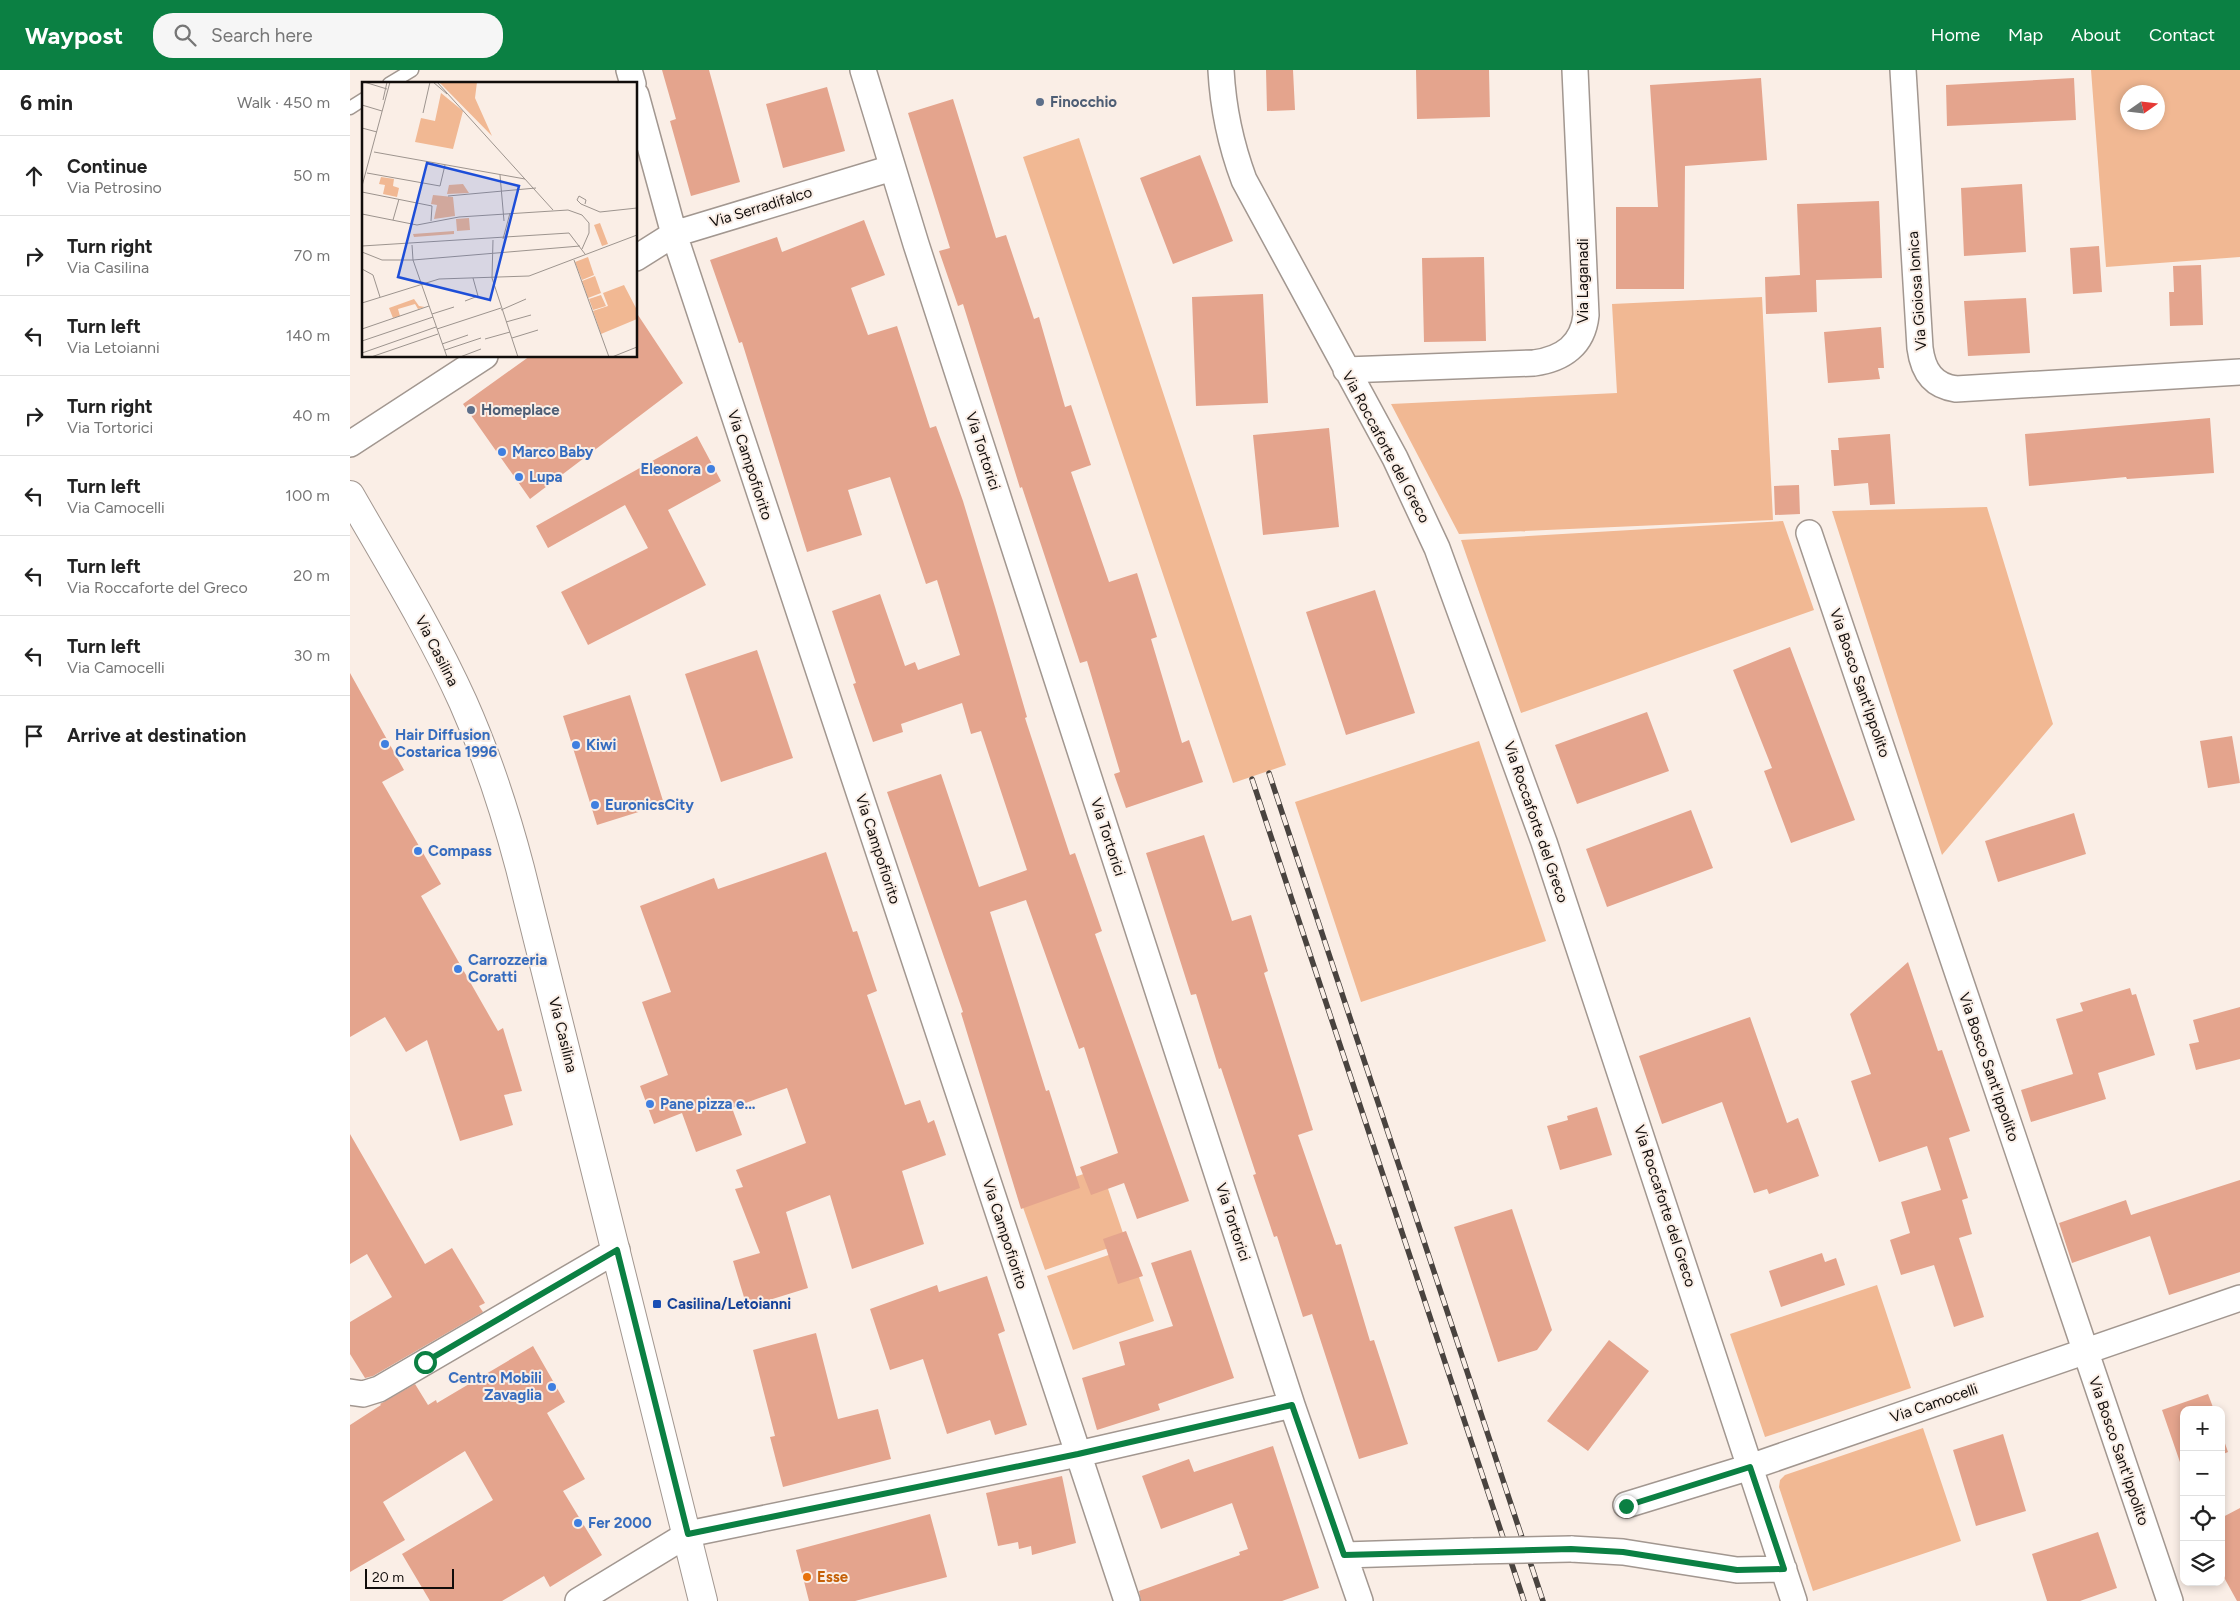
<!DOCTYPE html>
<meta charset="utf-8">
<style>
body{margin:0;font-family:Figtree,sans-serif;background:#f6f6f6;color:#222}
.controls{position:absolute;right:15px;bottom:15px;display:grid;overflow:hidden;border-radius:10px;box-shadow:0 2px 8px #0003}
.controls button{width:45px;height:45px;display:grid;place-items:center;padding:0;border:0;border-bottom:1px solid #e0e0e0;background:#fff;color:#222;font:25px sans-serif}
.compass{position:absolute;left:1770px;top:15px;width:45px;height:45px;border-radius:50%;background:#fff;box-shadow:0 2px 8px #0003;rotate:76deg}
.scale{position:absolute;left:15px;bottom:12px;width:89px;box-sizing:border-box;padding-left:5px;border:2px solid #110d0b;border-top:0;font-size:14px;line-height:18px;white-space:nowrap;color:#110d0b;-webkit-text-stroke:4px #faeee6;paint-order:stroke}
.stop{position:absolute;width:15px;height:15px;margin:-11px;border:4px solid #0b8043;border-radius:50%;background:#fff}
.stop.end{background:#0b8043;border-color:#fff;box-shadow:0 1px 5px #0008}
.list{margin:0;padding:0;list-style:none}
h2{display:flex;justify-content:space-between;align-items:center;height:65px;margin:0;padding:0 20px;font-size:21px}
h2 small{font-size:16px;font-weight:400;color:#767676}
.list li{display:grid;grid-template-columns:32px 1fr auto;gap:15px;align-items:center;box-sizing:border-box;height:80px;padding:0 20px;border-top:1px solid #e0e0e0}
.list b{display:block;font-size:19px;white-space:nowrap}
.list p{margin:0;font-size:16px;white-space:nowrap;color:#767676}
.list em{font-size:16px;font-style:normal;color:#767676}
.icon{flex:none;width:28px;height:28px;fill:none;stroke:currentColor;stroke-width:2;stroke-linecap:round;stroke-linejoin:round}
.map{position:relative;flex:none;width:1890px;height:1531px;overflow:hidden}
header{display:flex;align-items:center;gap:30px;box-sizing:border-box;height:70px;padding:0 25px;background:#0b8043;color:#fff}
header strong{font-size:24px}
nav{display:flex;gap:28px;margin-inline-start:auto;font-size:18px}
.search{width:350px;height:45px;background:#f6f6f6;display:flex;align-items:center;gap:12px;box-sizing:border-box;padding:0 18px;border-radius:20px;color:#767676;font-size:19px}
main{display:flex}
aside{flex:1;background:#fff}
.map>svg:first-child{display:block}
</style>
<header>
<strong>Waypost</strong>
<div class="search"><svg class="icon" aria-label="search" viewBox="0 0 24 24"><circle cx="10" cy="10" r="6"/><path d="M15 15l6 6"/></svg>Search here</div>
<nav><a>Home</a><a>Map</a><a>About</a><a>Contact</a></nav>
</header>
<main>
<aside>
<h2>6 min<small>Walk · 450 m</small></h2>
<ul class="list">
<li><svg class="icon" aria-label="ahead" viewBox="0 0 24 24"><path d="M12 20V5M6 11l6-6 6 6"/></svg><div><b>Continue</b><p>Via Petrosino</p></div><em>50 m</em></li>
<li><svg class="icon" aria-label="right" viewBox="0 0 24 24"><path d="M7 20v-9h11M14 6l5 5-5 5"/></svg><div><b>Turn right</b><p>Via Casilina</p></div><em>70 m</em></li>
<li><svg class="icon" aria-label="left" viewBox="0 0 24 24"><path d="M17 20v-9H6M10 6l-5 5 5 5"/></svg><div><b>Turn left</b><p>Via Letoianni</p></div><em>140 m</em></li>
<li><svg class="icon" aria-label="right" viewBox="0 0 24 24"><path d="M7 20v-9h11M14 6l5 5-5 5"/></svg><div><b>Turn right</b><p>Via Tortorici</p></div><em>40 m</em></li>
<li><svg class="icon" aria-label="left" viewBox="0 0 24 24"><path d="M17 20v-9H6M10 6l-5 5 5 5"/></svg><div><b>Turn left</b><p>Via Camocelli</p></div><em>100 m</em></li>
<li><svg class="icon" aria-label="left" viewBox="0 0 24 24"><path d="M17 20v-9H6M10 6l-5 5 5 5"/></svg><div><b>Turn left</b><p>Via Roccaforte del Greco</p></div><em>20 m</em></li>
<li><svg class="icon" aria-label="left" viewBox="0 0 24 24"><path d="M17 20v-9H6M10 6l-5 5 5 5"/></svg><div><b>Turn left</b><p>Via Camocelli</p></div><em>30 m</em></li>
<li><svg class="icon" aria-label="arrive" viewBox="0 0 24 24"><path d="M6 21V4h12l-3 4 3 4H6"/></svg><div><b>Arrive at destination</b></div></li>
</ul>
</aside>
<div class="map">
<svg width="1890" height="1531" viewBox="0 0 1890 1531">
<rect width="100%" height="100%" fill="#faeee6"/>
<path fill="#f1b893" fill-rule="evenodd" d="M 1741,0 L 1890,0 L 1890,187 L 1756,197 ZM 1778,22 L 1808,22 L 1808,52 L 1778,52 Z
M 729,68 L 936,695 L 883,713 L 673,87 Z
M 1412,227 L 1423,450 L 1109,464 L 1041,334 L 1267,323 L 1262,234 Z
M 1637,437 L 1703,654 L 1592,785 L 1482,441 Z
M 1433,451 L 1464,540 L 1171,643 L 1111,470 Z
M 1129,671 L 1196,871 L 1011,932 L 945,732 Z
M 751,1098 L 776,1172 L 695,1200 L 669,1126 Z
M 779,1178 L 804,1251 L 723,1280 L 697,1206 Z
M 1527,1215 L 1561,1318 L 1415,1367 L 1380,1264 Z
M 1573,1358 L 1611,1471 L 1463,1521 L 1429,1417 L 1430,1410 L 1435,1405 Z"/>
<path fill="#e4a48d" d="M 312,0 L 359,0 L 390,112 L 341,126 L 320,51 L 326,49 Z
M 916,0 L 943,0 L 945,40 L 917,41 Z
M 1066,0 L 1139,0 L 1140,47 L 1067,49 Z
M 1411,8 L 1417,90 L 1335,96 L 1334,219 L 1266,219 L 1266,137 L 1308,137 L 1300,15 Z
M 1724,8 L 1726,50 L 1597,56 L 1596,15 Z
M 477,17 L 495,81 L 433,98 L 416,34 Z
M 603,29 L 646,168 L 656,165 L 684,249 L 689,247 L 715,337 L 721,335 L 741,395 L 721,402 L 759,512 L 787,503 L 807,567 L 801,569 L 832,673 L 839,670 L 853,712 L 776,738 L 764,704 L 770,702 L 737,591 L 730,593 L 672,417 L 670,418 L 613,234 L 608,236 L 589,181 L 600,178 L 558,43 Z
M 850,85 L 883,171 L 823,194 L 790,108 Z
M 1672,114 L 1676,182 L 1614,186 L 1611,118 Z
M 1529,131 L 1532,208 L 1466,210 L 1467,242 L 1416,244 L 1415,207 L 1450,205 L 1447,134 Z
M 514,150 L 535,205 L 501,218 L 518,265 L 547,256 L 580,358 L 586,356 L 613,431 L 645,537 L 677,647 L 675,648 L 720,785 L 725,783 L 752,861 L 745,864 L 839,1131 L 787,1149 L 774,1113 L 741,1125 L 730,1097 L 768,1083 L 734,977 L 729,979 L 676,830 L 640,842 L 696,1021 L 699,1020 L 730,1118 L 671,1139 L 611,943 L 613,942 L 537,722 L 591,704 L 629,817 L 677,800 L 631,661 L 621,664 L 612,633 L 551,654 L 553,662 L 523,672 L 503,614 L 506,613 L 482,541 L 530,524 L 555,596 L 565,592 L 568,600 L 610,585 L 587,510 L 576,514 L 540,407 L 498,420 L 512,465 L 457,482 L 392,272 L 389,273 L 360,190 L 427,167 L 432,182 Z
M 1749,176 L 1752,222 L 1723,224 L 1720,178 Z
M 1134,187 L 1136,271 L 1074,272 L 1072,188 Z
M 1851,195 L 1853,255 L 1820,256 L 1819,222 L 1824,222 L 1823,196 Z
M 913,224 L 918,333 L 846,336 L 842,227 Z
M 1676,228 L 1680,283 L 1618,286 L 1614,231 Z
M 286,242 L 333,313 L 180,429 L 113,334 L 180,286 L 286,286 Z
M 1531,257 L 1534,298 L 1528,298 L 1530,309 L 1478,313 L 1474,262 Z
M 1860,348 L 1864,403 L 1777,409 L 1776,407 L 1679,416 L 1675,364 Z
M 979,358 L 989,457 L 913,465 L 903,365 Z
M 1540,364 L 1545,434 L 1520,435 L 1518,413 L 1484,416 L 1481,380 L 1489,380 L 1488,368 Z
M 347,366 L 371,411 L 318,440 L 356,515 L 238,575 L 211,522 L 298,478 L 275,435 L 198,478 L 186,456 Z
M 1449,415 L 1450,444 L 1425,445 L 1424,416 Z
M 1025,520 L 1065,643 L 996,665 L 956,542 Z
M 1440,577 L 1505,750 L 1441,773 L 1414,701 L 1422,698 L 1383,600 Z
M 407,580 L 443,688 L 371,712 L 335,604 Z
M 0,603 L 54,700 L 32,712 L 91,814 L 71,826 L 148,961 L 153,958 L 172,1021 L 154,1025 L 163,1055 L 110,1071 L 77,970 L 56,982 L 35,947 L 0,967 Z
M 280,625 L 314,734 L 247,755 L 213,646 Z
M 1297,642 L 1319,701 L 1227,734 L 1205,675 Z
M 1882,666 L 1890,713 L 1858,718 L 1850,671 Z
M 1341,740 L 1363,798 L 1257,837 L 1236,779 Z
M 1724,743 L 1736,784 L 1648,812 L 1635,771 Z
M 854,765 L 882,851 L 901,845 L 918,901 L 914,903 L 963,1060 L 948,1065 L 986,1175 L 991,1174 L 1020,1271 L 1024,1270 L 1058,1374 L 1009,1389 L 962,1244 L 953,1247 L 927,1166 L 924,1167 L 903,1105 L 906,1104 L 871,998 L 869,999 L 846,924 L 841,925 L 796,783 Z
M 476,782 L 503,862 L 507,861 L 527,921 L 517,925 L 555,1035 L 570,1030 L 578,1053 L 584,1050 L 596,1085 L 552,1101 L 574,1174 L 502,1199 L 480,1125 L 436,1142 L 458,1218 L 397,1237 L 383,1191 L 410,1183 L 385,1119 L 393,1117 L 386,1100 L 456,1073 L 437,1018 L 382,1038 L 392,1065 L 346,1082 L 332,1043 L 304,1054 L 290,1016 L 318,1005 L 292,932 L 321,922 L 290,836 L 364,808 L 368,819 Z
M 1558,892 L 1588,981 L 1592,980 L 1620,1061 L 1599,1068 L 1618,1128 L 1612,1130 L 1622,1164 L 1609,1168 L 1634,1247 L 1604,1257 L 1584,1195 L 1551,1205 L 1540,1170 L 1560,1163 L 1551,1132 L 1591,1120 L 1577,1076 L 1529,1092 L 1501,1011 L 1521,1004 L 1500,944 Z
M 1780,918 L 1782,925 L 1786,924 L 1805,985 L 1748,1003 L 1756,1029 L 1681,1052 L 1671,1020 L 1723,1004 L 1706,949 L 1733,941 L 1730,933 Z
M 1890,937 L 1890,989 L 1846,1000 L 1839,974 L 1849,972 L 1843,950 Z
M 1400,947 L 1437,1053 L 1448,1048 L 1469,1106 L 1419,1124 L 1417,1119 L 1404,1123 L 1372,1032 L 1312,1054 L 1289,986 Z
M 1247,1037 L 1262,1085 L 1210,1100 L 1197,1056 L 1218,1050 L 1217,1046 Z
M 0,1064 L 75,1194 L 102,1178 L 135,1233 L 129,1236 L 133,1242 L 23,1306 L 15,1308 L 0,1284 L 0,1252 L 42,1227 L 17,1184 L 0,1194 Z
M 1890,1110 L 1890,1202 L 1819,1225 L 1800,1166 L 1722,1193 L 1709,1153 L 1776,1130 L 1781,1145 Z
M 1162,1139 L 1202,1260 L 1187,1280 L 1148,1292 L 1104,1157 Z
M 776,1161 L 793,1206 L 768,1214 L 753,1169 Z
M 841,1180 L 884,1308 L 808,1334 L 810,1340 L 747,1360 L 732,1308 L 775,1295 L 769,1272 L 823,1256 L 801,1193 Z
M 1472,1183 L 1475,1192 L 1486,1188 L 1495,1215 L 1431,1237 L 1419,1201 Z
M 637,1206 L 655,1261 L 648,1264 L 677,1355 L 645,1365 L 640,1350 L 597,1364 L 573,1289 L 540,1300 L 520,1239 L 587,1215 L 589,1222 Z
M 466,1263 L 488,1349 L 528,1339 L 541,1389 L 433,1417 L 420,1367 L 425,1366 L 403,1280 Z
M 1259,1270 L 1299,1301 L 1238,1381 L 1197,1351 Z
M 183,1276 L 215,1332 L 197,1343 L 235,1409 L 213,1421 L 252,1485 L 200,1517 L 194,1506 L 152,1531 L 80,1531 L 52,1484 L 143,1430 L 115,1381 L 33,1432 L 55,1470 L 0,1502 L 0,1355 L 31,1335 L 30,1334 L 65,1314 L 78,1335 L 86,1330 L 87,1333 Z
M 1858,1324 L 1864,1340 L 1834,1340 L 1834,1398 L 1832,1398 L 1812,1340 Z
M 1871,1362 L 1878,1382 L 1871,1385 Z
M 1653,1364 L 1676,1441 L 1626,1456 L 1603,1380 Z
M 923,1376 L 969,1518 L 932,1531 L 791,1531 L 789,1521 L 890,1485 L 889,1482 L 898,1479 L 882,1433 L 811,1459 L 792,1406 L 839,1389 L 844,1402 Z
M 712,1406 L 726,1473 L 682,1485 L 681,1476 L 669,1479 L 668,1472 L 648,1476 L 636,1423 Z
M 1890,1438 L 1890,1531 L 1887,1531 L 1871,1502 L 1871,1448 Z
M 580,1444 L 597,1507 L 505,1531 L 459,1531 L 446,1480 Z
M 1748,1462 L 1767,1518 L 1730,1531 L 1697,1531 L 1682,1484 Z"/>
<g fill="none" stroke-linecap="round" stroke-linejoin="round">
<defs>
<path id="lane" d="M 39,14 L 62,0
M 0,38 L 14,29"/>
<path id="street" d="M 279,0 L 283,14
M 513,0 L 566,174 L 942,1335 L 1010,1531
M 871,0 C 873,38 881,75 894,110 L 1045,388 L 1087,478 L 1194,772 L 1444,1531
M 1553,0 L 1570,278 C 1573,301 1583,316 1606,319 L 1890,302
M 286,25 L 324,164 L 777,1531
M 286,188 L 324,164 L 542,98
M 996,300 L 1184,293 C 1213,289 1233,275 1236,245 L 1225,0
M 0,374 L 135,286
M 1459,463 L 1820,1531
M 0,1322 L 13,1324 L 29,1319 L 267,1180
M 1276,1435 L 1400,1397 L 1890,1228
M 1221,1479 L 1273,1482 L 1387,1500 L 1434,1499
M 994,1485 L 1123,1481
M 228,1531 L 338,1464 L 728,1384 L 942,1335"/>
<path id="primary" d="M 0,425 C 39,493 81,561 113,632 C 137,686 155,741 170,798 L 353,1531"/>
</defs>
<use href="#lane" stroke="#a29790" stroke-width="15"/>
<use href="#street" stroke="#a29790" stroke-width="28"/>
<use href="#primary" stroke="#a29790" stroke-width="30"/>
<use href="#lane" stroke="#fff" stroke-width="12"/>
<use href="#street" stroke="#fff" stroke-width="25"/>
<use href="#primary" stroke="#fff" stroke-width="28"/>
<defs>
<path id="rail" d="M 919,703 L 1193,1531
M 902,709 L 1174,1531"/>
</defs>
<use href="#rail" stroke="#49433f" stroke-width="5.5"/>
<use href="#rail" stroke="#faeee6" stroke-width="4" stroke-dasharray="11" stroke-linecap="butt"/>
<defs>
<path id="street-bridge" d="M 1123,1481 L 1221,1479"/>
</defs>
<use href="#street-bridge" stroke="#a29790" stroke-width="28" stroke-linecap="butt"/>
<use href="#street-bridge" stroke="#fff" stroke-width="25"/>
</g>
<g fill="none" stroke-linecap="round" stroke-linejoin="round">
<path stroke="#0b8043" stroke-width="6" d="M 75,1292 L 267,1180 L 338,1464 L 728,1384 L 942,1335 L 994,1485 L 1221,1479 L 1273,1482 L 1387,1500 L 1434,1499 L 1400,1397 L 1276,1436"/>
</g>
<g fill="#5c6f8a" stroke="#faeee6" stroke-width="2">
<circle cx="690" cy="32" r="5"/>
<circle cx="121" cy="340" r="5"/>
</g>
<g fill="#3f7fe0" stroke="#faeee6" stroke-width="2">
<circle cx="152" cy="382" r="5"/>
<circle cx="361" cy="399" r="5"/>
<circle cx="169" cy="407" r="5"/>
<circle cx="35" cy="674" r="5"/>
<circle cx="226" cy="675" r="5"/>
<circle cx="245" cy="735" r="5"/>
<circle cx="68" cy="781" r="5"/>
<circle cx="108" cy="899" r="5"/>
<circle cx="300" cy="1034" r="5"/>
<circle cx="202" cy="1317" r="5"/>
<circle cx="228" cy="1453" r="5"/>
</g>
<rect fill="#1a4fb4" stroke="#faeee6" stroke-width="2" x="302" y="1229" width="10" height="10" rx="2.5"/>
<circle fill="#e8710a" stroke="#faeee6" stroke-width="2" cx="457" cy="1507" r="5"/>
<g text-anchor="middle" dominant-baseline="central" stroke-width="4" stroke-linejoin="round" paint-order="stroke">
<g font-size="15" font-weight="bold" fill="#4e5e75" stroke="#faeee6" text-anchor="start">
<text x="700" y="32">Finocchio</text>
<text x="131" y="340">Homeplace</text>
</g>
<g font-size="15" fill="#110d0b" stroke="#faeee6">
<text transform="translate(411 137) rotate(-17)">Via Serradifalco</text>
<text transform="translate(1233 211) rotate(-90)">Via Laganadi</text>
<text transform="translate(1567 221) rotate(-94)">Via Gioiosa Ionica</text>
<text transform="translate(1036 377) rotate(62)">Via Roccaforte del Greco</text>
<text transform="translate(633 381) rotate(72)">Via Tortorici</text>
<text transform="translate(400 395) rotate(72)">Via Campofiorito</text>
<text transform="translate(87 581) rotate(63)">Via Casilina</text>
<text transform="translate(1510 613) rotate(71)">Via Bosco Sant'Ippolito</text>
<text transform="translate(1186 752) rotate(71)">Via Roccaforte del Greco</text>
<text transform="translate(758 767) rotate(72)">Via Tortorici</text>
<text transform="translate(528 779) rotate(72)">Via Campofiorito</text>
<text transform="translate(213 965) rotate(76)">Via Casilina</text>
<text transform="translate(1639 997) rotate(71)">Via Bosco Sant'Ippolito</text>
<text transform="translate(1315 1136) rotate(72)">Via Roccaforte del Greco</text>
<text transform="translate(883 1152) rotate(72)">Via Tortorici</text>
<text transform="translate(655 1164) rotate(72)">Via Campofiorito</text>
<text transform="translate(1584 1333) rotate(-19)">Via Camocelli</text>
<text transform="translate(1769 1381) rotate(71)">Via Bosco Sant'Ippolito</text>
</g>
<g font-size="15" font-weight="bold" fill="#366cbe" stroke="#faeee6" text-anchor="start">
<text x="162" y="382">Marco Baby</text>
<text x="351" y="399" text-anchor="end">Eleonora</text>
<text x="179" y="407">Lupa</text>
<text x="45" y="665">Hair Diffusion<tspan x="45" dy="17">Costarica 1996</tspan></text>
<text x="236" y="675">Kiwi</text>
<text x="255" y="735">EuronicsCity</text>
<text x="78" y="781">Compass</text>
<text x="118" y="890">Carrozzeria<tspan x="118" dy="17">Coratti</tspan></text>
<text x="310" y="1034">Pane pizza e...</text>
<text x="192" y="1308" text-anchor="end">Centro Mobili<tspan x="192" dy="17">Zavaglia</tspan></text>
<text x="238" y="1453">Fer 2000</text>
</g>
<g font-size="15" font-weight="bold" fill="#164399" stroke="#faeee6" text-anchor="start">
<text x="317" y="1234">Casilina/Letoianni</text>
</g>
<g font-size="15" font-weight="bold" fill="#c56008" stroke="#faeee6" text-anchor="start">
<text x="467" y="1507">Esse</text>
</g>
</g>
<g transform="translate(12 12)">
<rect width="275" height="275" fill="#faeee6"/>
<path d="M 77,0 L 115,0 L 113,16 L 130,54 ZM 79,11 L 101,29 L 91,67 L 53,60 L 59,36 L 73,39 ZM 19,95 L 32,97 L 31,104 L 37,106 L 35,115 L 21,112 L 23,103 L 17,102 ZM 101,102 L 107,111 L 85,112 L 87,103 ZM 71,113 L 91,115 L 93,134 L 72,137 L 75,123 L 69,122 ZM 107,136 L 108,148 L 95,149 L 94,137 ZM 238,141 L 246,162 L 240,164 L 232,143 ZM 92,149 L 92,152 L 52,155 L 51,152 ZM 226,175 L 232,193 L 220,198 L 213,180 ZM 233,194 L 239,211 L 226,216 L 220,199 ZM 262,203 L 275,228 L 275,237 L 239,252 L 231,229 L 246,224 L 241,211 ZM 239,213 L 244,224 L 231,228 L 227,217 ZM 52,217 L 57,224 L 63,225 L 56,227 L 53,222 L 36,227 L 38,234 L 31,236 L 27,226 Z" fill="#f1b893"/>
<path fill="none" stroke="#9d948e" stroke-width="1" d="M 2,0 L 25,7M 71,0 L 85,12M 75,0 L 191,128M 21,18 L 25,0M 0,23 L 20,29M 61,31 L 68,0M 0,46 L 15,50M 12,70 L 163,97M 5,91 L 78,104 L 83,83M 138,93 L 142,139M 0,104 L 28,0M 0,110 L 70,124 L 69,139M 86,114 L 174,106M 223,122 L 224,118 L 217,114 L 215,118 L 219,122 L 238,130 L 275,126M 0,132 L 55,143 L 97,135 L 206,128 L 220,133 L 227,141 L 227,151 L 220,167M 31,138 L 37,117M 141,157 L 148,131M 131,158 L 130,196 L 156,275M 50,163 L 51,178 L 85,275M 0,164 L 207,151 L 223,172M 0,170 L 20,178 L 51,178 L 218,164M 212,178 L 247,275M 0,187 L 11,193 L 18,215M 103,219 L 116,214 L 111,196M 0,221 L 77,197 L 167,194 L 275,153M 139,228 L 164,217M 70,232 L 92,225M 144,240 L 169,233M 0,247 L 67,224M 75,247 L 139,226M 150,256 L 176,248M 123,257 L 148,250M 0,259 L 71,235M 80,262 L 106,253M 83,268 L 119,256M 1,275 L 0,271 L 74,245M 9,275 L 76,252M 98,275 L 119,267M 250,275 L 275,265"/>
<path fill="#1d4ed8" fill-opacity="0.15" stroke="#1d4ed8" stroke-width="2.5" d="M 65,81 L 157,104 L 128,218 L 36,195 Z"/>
<rect width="275" height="275" fill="none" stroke="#110d0b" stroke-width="2.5"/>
</g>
</svg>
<div class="controls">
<button>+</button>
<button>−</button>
<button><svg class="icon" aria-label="locate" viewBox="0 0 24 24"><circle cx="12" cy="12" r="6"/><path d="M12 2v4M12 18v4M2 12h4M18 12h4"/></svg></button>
<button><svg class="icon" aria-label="layers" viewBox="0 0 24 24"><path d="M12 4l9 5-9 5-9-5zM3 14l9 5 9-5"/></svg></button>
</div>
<svg class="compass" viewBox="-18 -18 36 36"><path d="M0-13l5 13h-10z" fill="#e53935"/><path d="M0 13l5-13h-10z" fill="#767676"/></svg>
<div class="scale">20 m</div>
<div class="stop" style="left:75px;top:1292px"></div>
<div class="stop end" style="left:1276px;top:1436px"></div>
</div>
</main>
